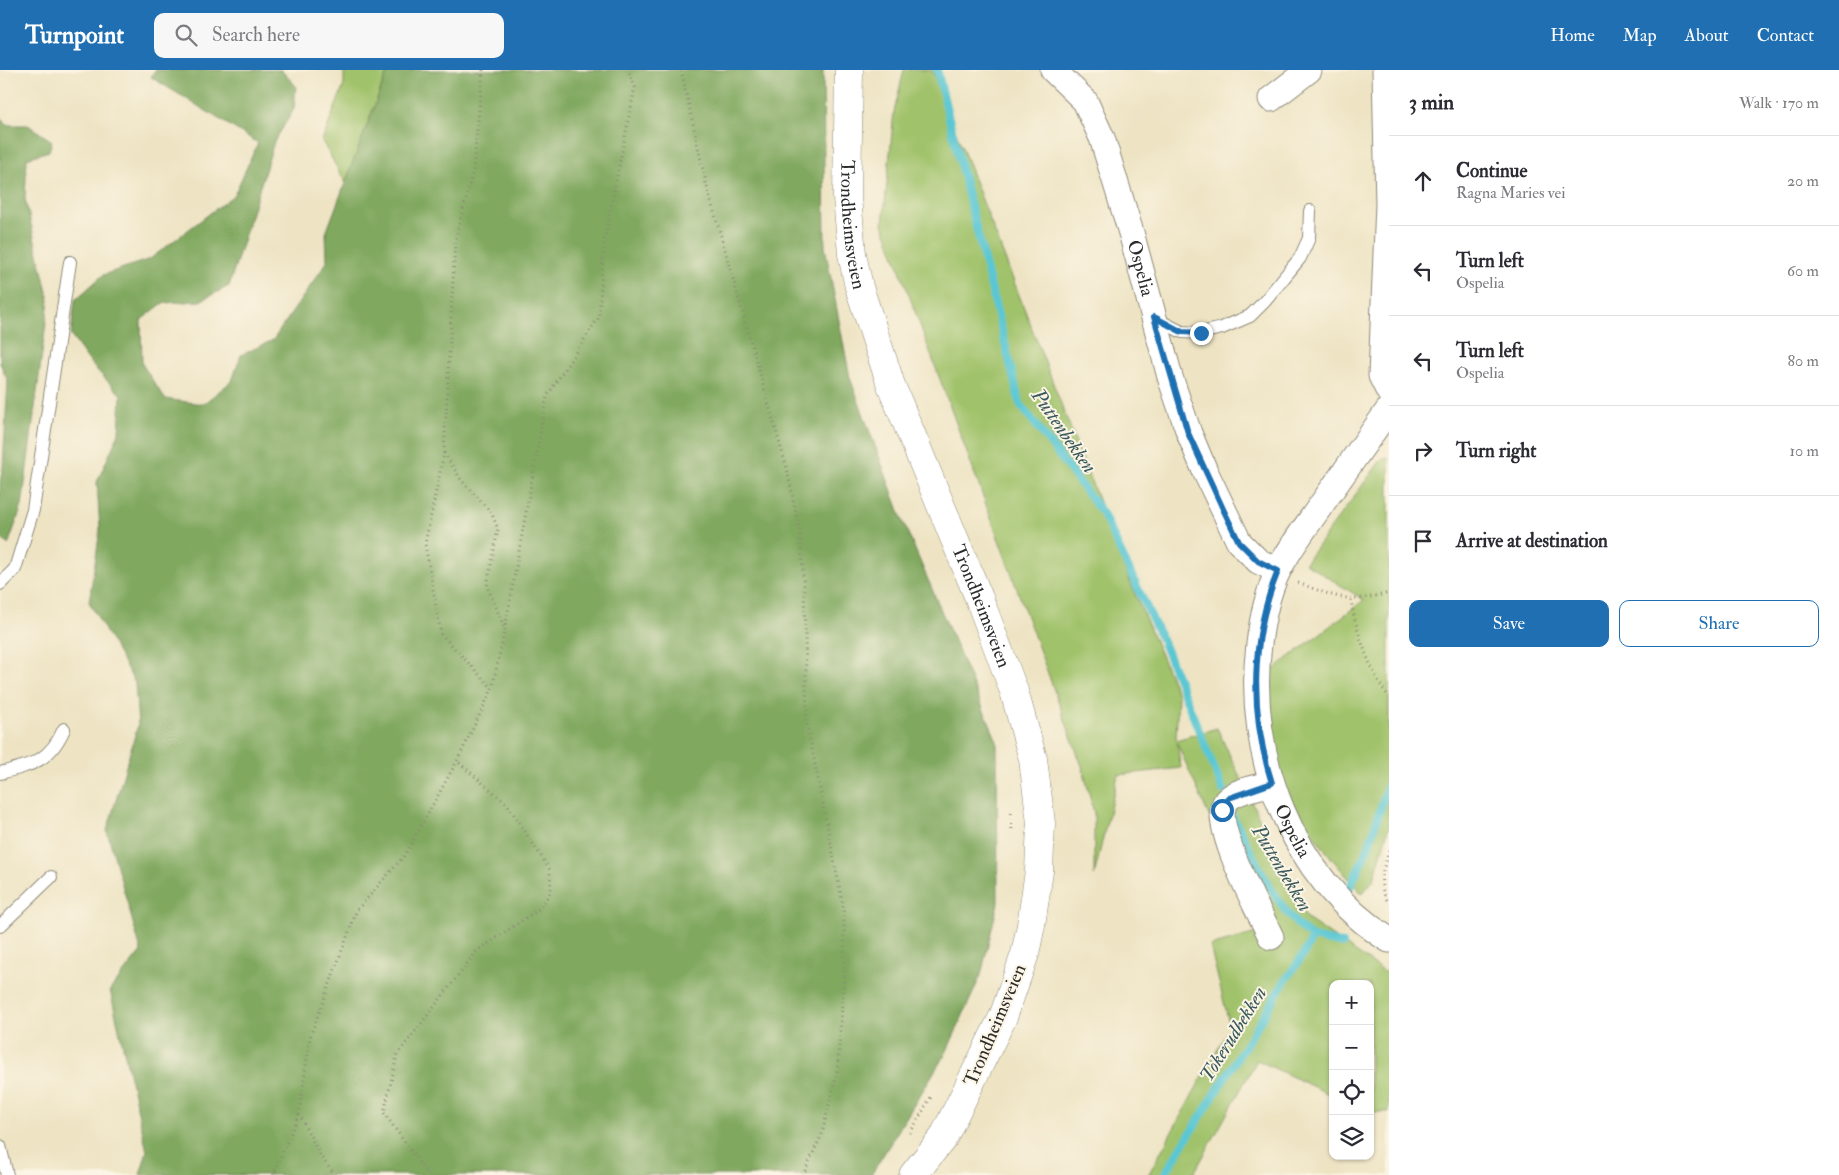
<!DOCTYPE html>
<meta charset="utf-8">
<style>
body{margin:0;font-family:"IM FELL Double Pica",serif;background:#f7f7f7;color:#2b2b33}
.controls{position:absolute;right:15px;bottom:15px;display:grid;overflow:hidden;border-radius:10px;box-shadow:0 1px 4px #0004}
.controls button{width:45px;height:45px;display:grid;place-items:center;padding:0;border:0;border-bottom:1px solid #e1e1e2;background:#fff;color:#2b2b33;font:25px sans-serif}
.stop{position:absolute;width:15px;height:15px;margin:-11px;border:4px solid #1f6fb2;border-radius:50%;background:#fff}
.stop.end{background:#1f6fb2;border-color:#fff;box-shadow:0 1px 5px #0008}
.list{margin:0;padding:0;list-style:none}
h2{display:flex;justify-content:space-between;align-items:center;height:65px;margin:0;padding:0 20px;font-size:21px}
h2 small{font-size:16px;font-weight:400;color:#7c7c81}
.list li{display:grid;grid-template-columns:32px 1fr auto;gap:15px;align-items:center;box-sizing:border-box;height:90px;padding:0 20px;border-top:1px solid #e1e1e2}
.list b{display:block;font-size:19px;white-space:nowrap}
.list p{margin:0;font-size:16px;white-space:nowrap;color:#7c7c81}
.list em{font-size:16px;font-style:normal;color:#7c7c81}
.actions{display:flex;gap:10px;padding:15px 20px}
.actions a{flex:1;padding:11px 0;border:1px solid #1f6fb2;border-radius:10px;text-align:center;font-size:18px;color:#1f6fb2}
.actions .main{background:#1f6fb2;color:#fff}
.icon{flex:none;width:28px;height:28px;fill:none;stroke:currentColor;stroke-width:2;stroke-linecap:round;stroke-linejoin:round}
.map{position:relative;flex:none;width:1389px;height:1105px;overflow:hidden}
header{display:flex;align-items:center;gap:30px;box-sizing:border-box;height:70px;padding:0 25px;background:#1f6fb2;color:#fff}
header strong{font-size:24px}
nav{display:flex;gap:28px;margin-inline-start:auto;font-size:18px}
.search{width:350px;height:45px;background:#f7f7f7;display:flex;align-items:center;gap:12px;box-sizing:border-box;padding:0 18px;border-radius:10px;color:#7c7c81;font-size:19px}
main{display:flex}
aside{flex:1;background:#fff}
.map>svg:first-child{display:block}
</style>
<header>
<strong>Turnpoint</strong>
<div class="search"><svg class="icon" aria-label="search" viewBox="0 0 24 24"><circle cx="10" cy="10" r="6"/><path d="M15 15l6 6"/></svg>Search here</div>
<nav><a>Home</a><a>Map</a><a>About</a><a>Contact</a></nav>
</header>
<main>
<div class="map">
<svg width="1389" height="1105" viewBox="0 0 1389 1105">
<rect width="100%" height="100%" fill="#fcf5e5"/>
<filter id="ink" filterUnits="userSpaceOnUse"><feTurbulence type="fractalNoise" baseFrequency=".02" numOctaves="2"/><feDisplacementMap in="SourceGraphic" scale="10" xChannelSelector="R" yChannelSelector="G"/><feConvolveMatrix kernelMatrix="1 2 1 2 8 2 1 2 1" color-interpolation-filters="sRGB"/></filter>
<filter id="wash" filterUnits="userSpaceOnUse"><feTurbulence type="fractalNoise" baseFrequency=".0096" numOctaves="4" result="noise"/><feDisplacementMap in="SourceGraphic" scale="20" xChannelSelector="R" yChannelSelector="G"/><feGaussianBlur stdDeviation="1.12" result="paint"/><feColorMatrix in="noise" values="0 0 0 0 0 0 0 0 0 0 0 0 0 0 0 0 0 1.4 0 .05"/><feComposite in="paint" operator="in"/></filter>
<g filter="url(#wash)">
<rect width="100%" height="100%" fill="#eee4c4"/>
<path fill="#a0c26b" stroke="#66764b" d="M 344,0 L 388,0 L 346,114 L 322,71 L 344,15 Z
M 904,0 L 932,0 L 1130,512 L 1178,625 L 1176,670 L 1217,658 L 1306,848 L 1389,905 L 1389,1042 L 1370,1042 L 1370,914 L 1333,914 L 1333,1026 L 1257,990 L 1193,1105 L 1148,1105 L 1230,957 L 1210,876 L 1260,862 L 1177,673 L 1181,698 L 1118,705 L 1094,806 L 1094,743 L 1083,699 L 883,154 L 894,42 Z
M 1389,388 L 1389,756 L 1374,809 L 1362,824 C 1321,777 1280,728 1264,666 C 1260,651 1265,622 1266,605 L 1364,530 L 1305,493 L 1381,390 Z"/>
<path fill="#80a85f" stroke="#566a45" d="M 155,0 L 281,0 L 296,16 L 294,39 L 274,72 L 229,216 L 200,231 L 163,233 L 141,250 L 142,294 L 165,329 L 203,334 L 232,311 L 241,285 L 273,270 L 327,192 L 326,163 L 388,0 L 823,0 L 825,177 L 850,308 L 902,449 L 997,671 L 998,833 L 981,905 L 947,981 L 871,1105 L 140,1105 L 147,1081 L 110,920 L 141,881 L 107,761 L 138,655 L 135,613 L 89,532 L 100,460 L 97,412 L 119,363 L 121,325 L 92,295 L 71,266 L 75,230 L 103,205 L 150,189 L 234,125 L 258,73 L 151,7 Z
M 0,47 L 6,55 L 28,55 L 52,71 L 49,81 L 27,88 L 25,129 L 49,230 L 22,436 L 8,475 L 0,467 L 0,412 L 3,397 L 8,311 L 0,293 Z"/>
<g fill="none" stroke-linecap="round" stroke-linejoin="round">
<path stroke="#5bc7d3" stroke-width="8" d="M 937,0 L 1020,334 L 1103,444 L 1163,572 L 1223,720
M 1232,745 C 1251,780 1279,847 1313,867
M 1349,819 L 1368,778 L 1389,711
M 1164,1105 C 1201,1045 1240,986 1276,925 C 1288,904 1302,890 1313,867 L 1343,874"/>
</g>
</g>
<g filter="url(#ink)">
<g fill="none" stroke-linecap="round" stroke-linejoin="round">
<defs>
<path id="lane" d="M 1156,249 L 1182,262 L 1201,263 L 1222,258 L 1250,246 L 1265,231 L 1300,188 L 1309,168 L 1310,141
M 0,514 L 15,499 L 33,440 L 70,192
M 0,703 C 32,695 50,691 64,659
M 0,856 L 51,807
M 0,1076 L 7,1105"/>
<g id="street">
<path id="s1" d="M 1053,0 L 1085,31 L 1102,68 L 1132,166 L 1170,307 L 1189,363 L 1205,401 L 1239,472 L 1258,491 L 1278,501"/>
<path d="M 1385,0 L 1388,134 L 1381,306 L 1389,322"/>
<path d="M 1271,29 L 1309,0"/>
<path id="s2" d="M 1389,339 C 1366,372 1342,405 1319,438 C 1305,458 1289,479 1278,501 C 1267,524 1262,549 1259,574 C 1245,685 1292,809 1389,870"/>
<path d="M 1271,867 C 1260,843 1210,753 1226,731 C 1235,720 1259,717 1272,713"/>
</g>
<g id="highway">
<path id="s3" d="M 849,0 L 847,127 L 852,184 L 859,217 L 891,315 L 979,528 L 1014,621 L 1033,689 L 1041,753 L 1039,801 L 1031,855 L 1025,884 L 1003,947 L 943,1068 L 913,1105"/>
</g>
</defs>
<use href="#lane" stroke="#8c8878" stroke-width="14"/>
<use href="#street" stroke="#8c8878" stroke-width="27"/>
<use href="#highway" stroke="#8c8878" stroke-width="29"/>
<path stroke="#8c8878" stroke-width="3" stroke-dasharray="1 4" stroke-linecap="butt" d="M 483,0 L 473,101 L 455,171 L 444,383 L 425,474 L 441,564 L 492,618
M 681,0 L 707,117 L 787,399 L 800,462 L 804,516 L 807,654 L 844,840 L 844,908 L 837,1003 L 822,1064 L 803,1105
M 444,383 L 462,411 L 491,442 L 498,459 L 487,516 L 505,559
M 1298,513 C 1337,527 1347,534 1389,523
M 1351,530 C 1354,554 1372,609 1389,626
M 1011,743 L 1012,762
M 1389,781 C 1383,800 1376,815 1389,833
M 910,1063 L 931,1027
M 273,1105 L 299,1044
M 335,1105 L 321,1087 L 299,1044 L 310,967 L 357,840 L 405,785 L 457,691 L 492,619 L 505,559 L 547,326 L 599,247 L 604,171 L 635,17 L 628,0
M 428,1105 L 384,1043 L 397,985 L 477,881 L 539,839 L 551,821 L 550,800 L 507,734 L 457,691"/>
<use href="#lane" stroke="#fff" stroke-width="12"/>
<use href="#street" stroke="#fff" stroke-width="25"/>
<use href="#highway" stroke="#fff" stroke-width="28"/>
</g>
</g>
<g fill="none" stroke-linecap="round" stroke-linejoin="round" filter="url(#ink)">
<path stroke="#1f6fb2" stroke-width="6" d="M 1201,263 L 1182,262 L 1154,247 L 1188,363 L 1224,441 L 1239,472 L 1258,491 L 1278,501 C 1250,569 1250,644 1272,713 L 1229,728 L 1222,740"/>
</g>
<g text-anchor="middle" dominant-baseline="central" stroke-width="4" stroke-linejoin="round" paint-order="stroke">
<g font-size="19" fill="#2b2b2b" stroke="#fcf5e5">
<text stroke="none"><textPath href="#s3" startOffset="155">Trondheimsveien</textPath></text>
<text stroke="none"><textPath href="#s1" startOffset="221">Ospelia</textPath></text>
<text stroke="none"><textPath href="#s3" startOffset="560">Trondheimsveien</textPath></text>
<text stroke="none"><textPath href="#s2" startOffset="465">Ospelia</textPath></text>
<text transform="translate(995 955) rotate(-67)">Trondheimsveien</text>
</g>
<g font-size="20" font-style="italic" fill="#395a5d" stroke="#fcf5e5">
<text transform="translate(1064 361) rotate(55)">Puttenbekken</text>
<text transform="translate(1282 798) rotate(59)">Puttenbekken</text>
<text transform="translate(1233 964) rotate(-58)">Tokerudbekken</text>
</g>
</g>
</svg>
<div class="controls">
<button>+</button>
<button>−</button>
<button><svg class="icon" aria-label="locate" viewBox="0 0 24 24"><circle cx="12" cy="12" r="6"/><path d="M12 2v4M12 18v4M2 12h4M18 12h4"/></svg></button>
<button><svg class="icon" aria-label="layers" viewBox="0 0 24 24"><path d="M12 4l9 5-9 5-9-5zM3 14l9 5 9-5"/></svg></button>
</div>
<div class="stop" style="left:1222px;top:740px"></div>
<div class="stop end" style="left:1201px;top:263px"></div>
</div>
<aside>
<h2>3 min<small>Walk · 170 m</small></h2>
<ul class="list">
<li><svg class="icon" aria-label="ahead" viewBox="0 0 24 24"><path d="M12 20V5M6 11l6-6 6 6"/></svg><div><b>Continue</b><p>Ragna Maries vei</p></div><em>20 m</em></li>
<li><svg class="icon" aria-label="left" viewBox="0 0 24 24"><path d="M17 20v-9H6M10 6l-5 5 5 5"/></svg><div><b>Turn left</b><p>Ospelia</p></div><em>60 m</em></li>
<li><svg class="icon" aria-label="left" viewBox="0 0 24 24"><path d="M17 20v-9H6M10 6l-5 5 5 5"/></svg><div><b>Turn left</b><p>Ospelia</p></div><em>80 m</em></li>
<li><svg class="icon" aria-label="right" viewBox="0 0 24 24"><path d="M7 20v-9h11M14 6l5 5-5 5"/></svg><div><b>Turn right</b></div><em>10 m</em></li>
<li><svg class="icon" aria-label="arrive" viewBox="0 0 24 24"><path d="M6 21V4h12l-3 4 3 4H6"/></svg><div><b>Arrive at destination</b></div></li>
</ul>
<div class="actions"><a class="main">Save</a><a>Share</a></div>
</aside>
</main>
